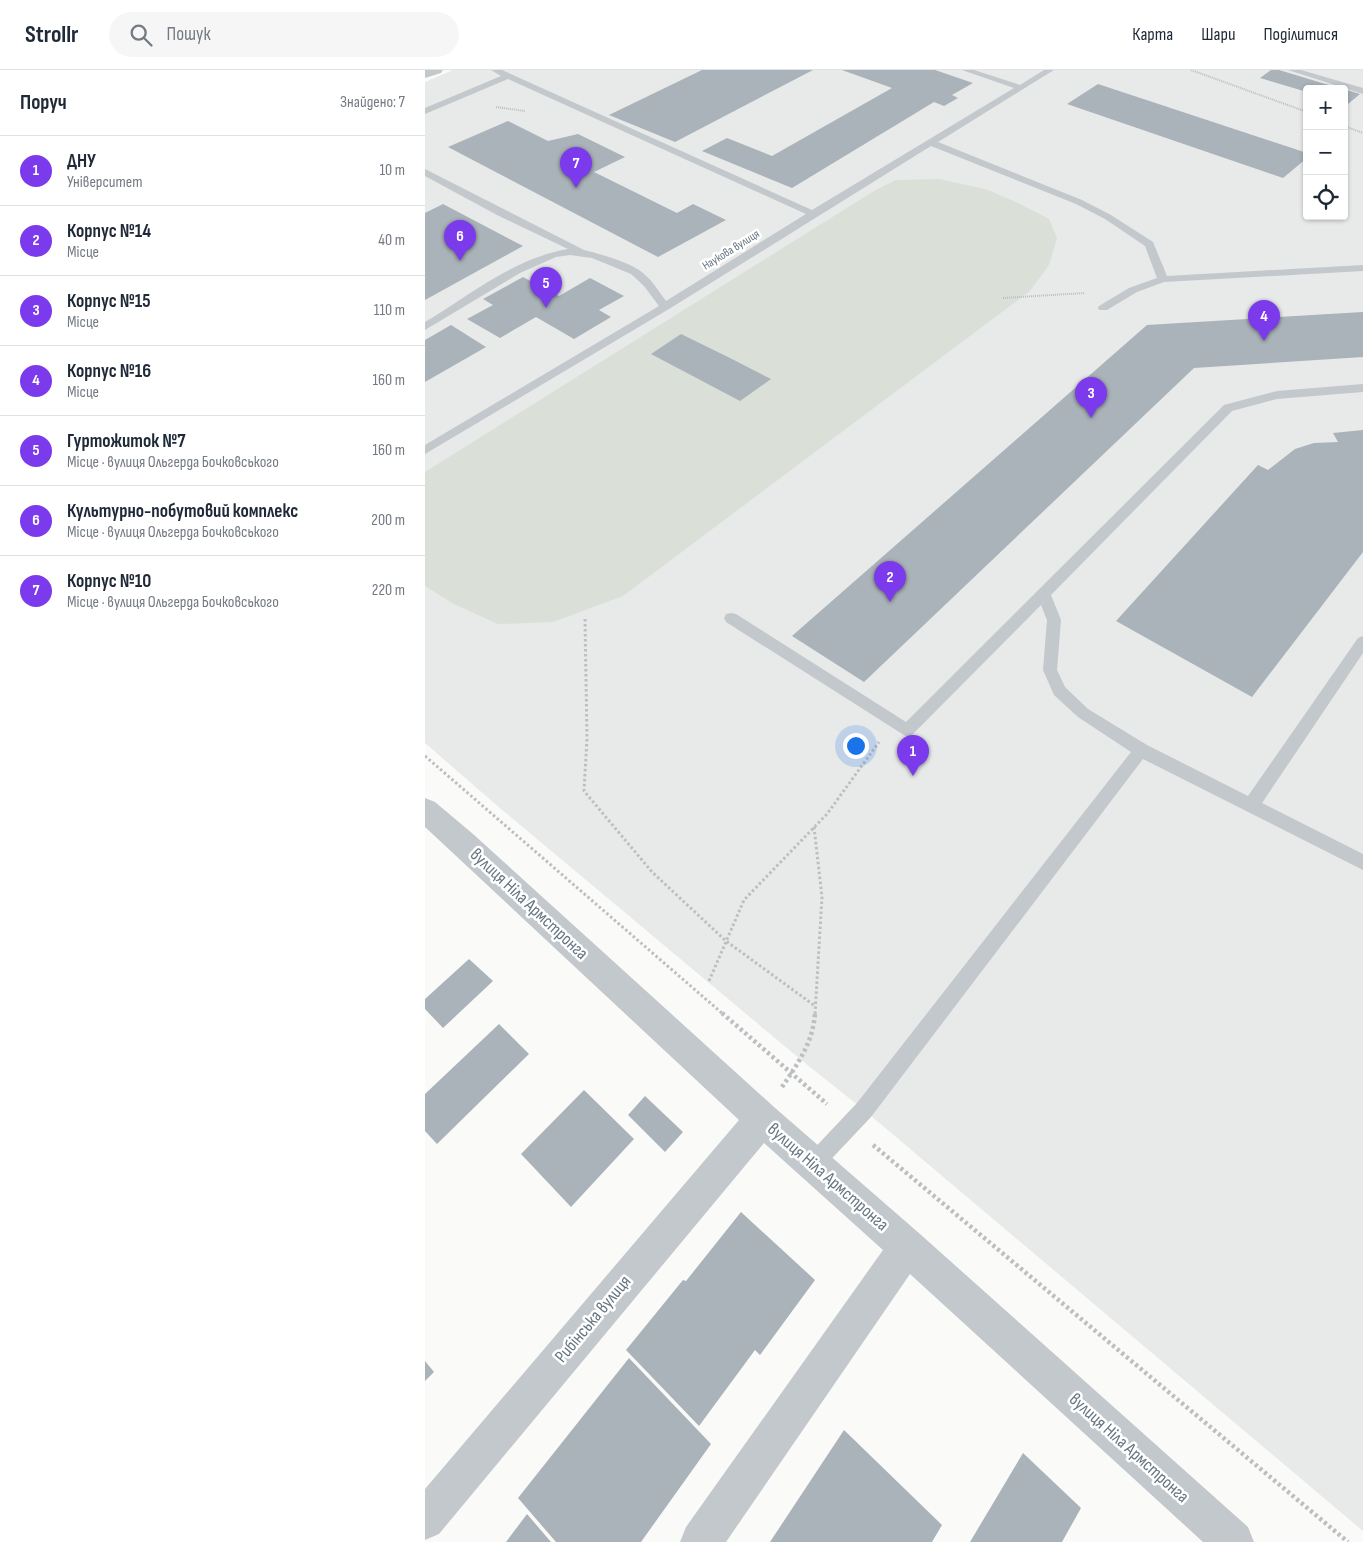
<!DOCTYPE html>
<html lang="uk">
<meta charset="utf-8">
<style>
body{margin:0;font-family:"Sofia Sans Condensed",sans-serif;background:#f6f6f7;color:#1f2937}
.controls{position:absolute;right:15px;top:15px;display:grid;overflow:hidden;border-radius:5px;box-shadow:0 1px 4px #0004}
.controls button{width:45px;height:45px;display:grid;place-items:center;padding:0;border:0;border-bottom:1px solid #e0e1e3;background:#fff;color:#1f2937;font:25px sans-serif}
.you{position:absolute;left:430px;top:675px;width:18px;height:18px;margin:-12px;border:4px solid #fff;border-radius:50%;background:#1a73e8;box-shadow:0 0 0 8px #1a73e833}
.badge{display:grid;place-items:center;width:32px;height:32px;border-radius:50%;background:#7c3aed;color:#fff;font-size:16px;font-weight:700}
.pin{position:absolute;translate:-50% -41px;filter:drop-shadow(0 1px 2px #0008)}
.pin::after{content:'';position:absolute;top:26px;width:18px;height:15px;background:inherit;clip-path:polygon(0 0,100% 0,50% 100%)}
.list{margin:0;padding:0;list-style:none}
h2{display:flex;justify-content:space-between;align-items:center;height:65px;margin:0;padding:0 20px;font-size:21px}
h2 small{font-size:16px;font-weight:400;color:#747a83}
.list li{display:grid;grid-template-columns:32px 1fr auto;gap:15px;align-items:center;box-sizing:border-box;height:70px;padding:0 20px;border-top:1px solid #e0e1e3}
.list b{display:block;font-size:19px;white-space:nowrap}
.list p{margin:0;font-size:16px;white-space:nowrap;color:#747a83}
.list em{font-size:16px;font-style:normal;color:#747a83}
.icon{flex:none;width:28px;height:28px;fill:none;stroke:currentColor;stroke-width:2;stroke-linecap:round;stroke-linejoin:round}
.map{position:relative;flex:none;width:938px;height:1472px;overflow:hidden}
header{display:flex;align-items:center;gap:30px;box-sizing:border-box;height:70px;padding:0 25px;background:#fff;border-bottom:1px solid #e0e1e3}
header strong{font-size:24px}
nav{display:flex;gap:28px;margin-inline-start:auto;font-size:18px}
.search{width:350px;height:45px;background:#f6f6f7;display:flex;align-items:center;gap:12px;box-sizing:border-box;padding:0 18px;border-radius:28px;color:#747a83;font-size:19px}
main{display:flex}
aside{flex:1;background:#fff}
.map>svg:first-child{display:block}
</style>
<header>
<strong>Strollr</strong>
<div class="search"><svg class="icon" aria-label="search" viewBox="0 0 24 24"><circle cx="10" cy="10" r="6"/><path d="M15 15l6 6"/></svg>Пошук</div>
<nav><a>Карта</a><a>Шари</a><a>Поділитися</a></nav>
</header>
<main>
<aside>
<h2>Поруч<small>Знайдено: 7</small></h2>
<ul class="list">
<li><span class="badge">1</span><div><b>ДНУ</b><p>Університет</p></div><em>10 m</em></li>
<li><span class="badge">2</span><div><b>Корпус №14</b><p>Місце</p></div><em>40 m</em></li>
<li><span class="badge">3</span><div><b>Корпус №15</b><p>Місце</p></div><em>110 m</em></li>
<li><span class="badge">4</span><div><b>Корпус №16</b><p>Місце</p></div><em>160 m</em></li>
<li><span class="badge">5</span><div><b>Гуртожиток №7</b><p>Місце · вулиця Ольгерда Бочковського</p></div><em>160 m</em></li>
<li><span class="badge">6</span><div><b>Культурно-побутовий комплекс</b><p>Місце · вулиця Ольгерда Бочковського</p></div><em>200 m</em></li>
<li><span class="badge">7</span><div><b>Корпус №10</b><p>Місце · вулиця Ольгерда Бочковського</p></div><em>220 m</em></li>
</ul>
</aside>
<div class="map">
<svg width="938" height="1472" viewBox="0 0 938 1472">
<rect width="100%" height="100%" fill="#fafaf8"/>
<path fill="#e8e9e9" fill-rule="evenodd" d="M 28,0 L 938,0 L 938,1461 L 439,1040 L 375,989 L 76,739 L 0,673 L 0,12 ZM 882,19 L 919,19 L 919,146 L 882,146 Z"/>
<path fill="#dadfd7" d="M 515,109 L 563,120 L 593,133 L 624,149 L 632,168 L 624,195 L 605,221 L 198,526 L 128,552 L 73,554 L 29,534 L 0,516 L 0,402 L 449,121 L 471,110 Z"/>
<path fill="#aab3b9" d="M 277,0 L 388,0 L 250,72 L 184,45 Z
M 417,0 L 510,0 L 548,13 L 527,25 L 533,28 L 519,36 L 509,32 L 367,118 L 277,81 L 302,68 L 347,86 L 467,18 Z
M 846,0 L 854,0 L 917,19 L 882,19 L 882,22 L 835,8 Z
M 673,14 L 882,83 L 882,88 L 858,108 L 642,34 Z
M 919,19 L 935,24 L 923,34 L 919,33 Z
M 83,51 L 123,71 L 153,64 L 200,87 L 169,102 L 252,143 L 268,134 L 301,150 L 233,187 L 23,77 Z
M 18,134 L 98,176 L 0,230 L 0,143 Z
M 98,207 L 134,226 L 165,208 L 199,226 L 174,240 L 186,247 L 149,269 L 111,247 L 75,268 L 42,249 L 68,235 L 58,229 Z
M 938,242 L 938,287 L 769,298 L 439,612 L 367,566 L 722,255 Z
M 26,255 L 61,277 L 0,312 L 0,270 Z
M 256,264 L 307,289 L 346,309 L 315,331 L 226,284 Z
M 938,360 L 938,482 L 827,627 L 691,551 L 833,395 L 843,400 L 870,379 L 889,373 L 913,372 L 908,363 Z
M 44,889 L 68,911 L 18,958 L 0,939 L 0,929 Z
M 74,954 L 104,984 L 12,1074 L 0,1061 L 0,1024 Z
M 159,1020 L 209,1069 L 146,1137 L 96,1084 Z
M 220,1026 L 258,1062 L 240,1082 L 203,1045 Z
M 316,1142 L 390,1210 L 335,1285 L 330,1280 L 274,1356 L 201,1280 L 258,1210 L 261,1211 Z
M 204,1288 L 286,1374 L 216,1472 L 131,1472 L 93,1428 Z
M 0,1291 L 9,1302 L 0,1311 Z
M 419,1360 L 517,1455 L 507,1472 L 345,1472 Z
M 598,1383 L 656,1438 L 637,1472 L 545,1472 Z
M 102,1444 L 126,1472 L 81,1472 Z"/>
<g fill="none" stroke-linecap="round" stroke-linejoin="round">
<path stroke="#bbbfc2" stroke-width="2" stroke-dasharray="1 1" stroke-linecap="butt" d="M 766,0 L 882,42
M 71,37 L 100,41
M 919,56 L 938,63
M 578,228 L 660,223"/>
<path stroke="#bbbfc2" stroke-width="3" stroke-dasharray="2.5 2.5" stroke-linecap="butt" d="M 160,549 L 162,669 L 159,721 L 227,802 L 301,871 L 390,936
M 0,686 L 298,944
M 389,757 L 397,827 L 390,944
M 284,911 L 319,830 L 402,744 L 454,672"/>
<path stroke="#bbbfc2" stroke-width="4.5" stroke-dasharray="3 3" stroke-linecap="butt" d="M 297,943 L 402,1034
M 357,1017 C 373,993 388,973 390,943
M 448,1075 L 923,1472"/>
<path fill="#c3c8cc" fill-rule="evenodd" d="M 66,0 L 77,0 L 387,140 L 589,18 L 537,0 L 549,0 L 595,15 L 619,0 L 629,0 L 513,72 L 657,130 L 686,145 L 728,172 L 742,206 L 938,195 L 938,201 L 739,212 L 712,222 L 682,240 L 674,240 L 673,238 L 674,236 L 704,218 L 732,208 L 720,176 L 680,149 L 651,134 L 506,76 L 244,239 L 0,384 L 0,375 L 234,236 L 219,216 L 206,204 L 167,188 L 145,185 L 131,187 L 95,203 L 0,260 L 0,252 C 45,225 89,188 143,179 L 72,145 L 0,106 L 0,99 L 159,180 C 175,184 205,192 218,203 C 228,211 234,222 241,231 L 381,144 L 83,9 L 0,44 L 0,38 L 76,6 Z
M 863,0 L 876,0 L 938,18 L 938,24 Z
M 938,314 L 938,322 L 852,329 L 807,341 L 626,525 L 636,550 L 632,600 L 640,617 L 663,639 L 722,675 L 823,726 L 933,568 L 938,566 L 938,583 L 837,733 L 938,784 L 938,800 L 718,689 L 446,1047 L 395,1101 L 388,1104 L 381,1101 L 378,1094 L 381,1087 L 432,1033 L 706,682 L 653,647 L 629,625 L 618,600 L 622,550 L 616,535 L 487,665 L 482,667 L 301,552 L 299,548 L 301,544 L 306,543 L 311,544 L 481,652 L 799,335 L 852,321 Z"/>
<path fill="#c3c8cc" fill-rule="evenodd" d="M 0,0 L 18,0 L 16,3 L 0,8 Z
M 0,728 L 10,732 L 48,764 L 349,1037 L 495,1164 L 823,1457 L 829,1472 L 778,1472 L 485,1204 L 301,1472 L 255,1472 L 261,1457 L 458,1180 L 339,1073 L 14,1464 L 0,1470 L 0,1419 L 314,1050 L 0,757 Z"/>
</g>
<g text-anchor="middle" dominant-baseline="central" stroke-width="5" stroke-linejoin="round" paint-order="stroke">
<g font-size="12" fill="#657683" stroke="#fff">
<text transform="translate(306 180) rotate(-32)">Наукова вулиця</text>
</g>
<g font-size="18" fill="#657683" stroke="#fff">
<text transform="translate(104 834) rotate(43)">вулиця Ніла Армстронга</text>
<text transform="translate(403 1107) rotate(41)">вулиця Ніла Армстронга</text>
<text transform="translate(168 1249) rotate(-50)">Рибінська вулиця</text>
<text transform="translate(704 1378) rotate(42)">вулиця Ніла Армстронга</text>
</g>
</g>
</svg>
<div class="controls">
<button>+</button>
<button>−</button>
<button><svg class="icon" aria-label="locate" viewBox="0 0 24 24"><circle cx="12" cy="12" r="6"/><path d="M12 2v4M12 18v4M2 12h4M18 12h4"/></svg></button>
</div>
<div class="you"></div>
<div class="pin badge" style="left:488px;top:706px">1</div>
<div class="pin badge" style="left:465px;top:532px">2</div>
<div class="pin badge" style="left:666px;top:348px">3</div>
<div class="pin badge" style="left:839px;top:271px">4</div>
<div class="pin badge" style="left:121px;top:238px">5</div>
<div class="pin badge" style="left:35px;top:191px">6</div>
<div class="pin badge" style="left:151px;top:118px">7</div>
</div>
</main>
